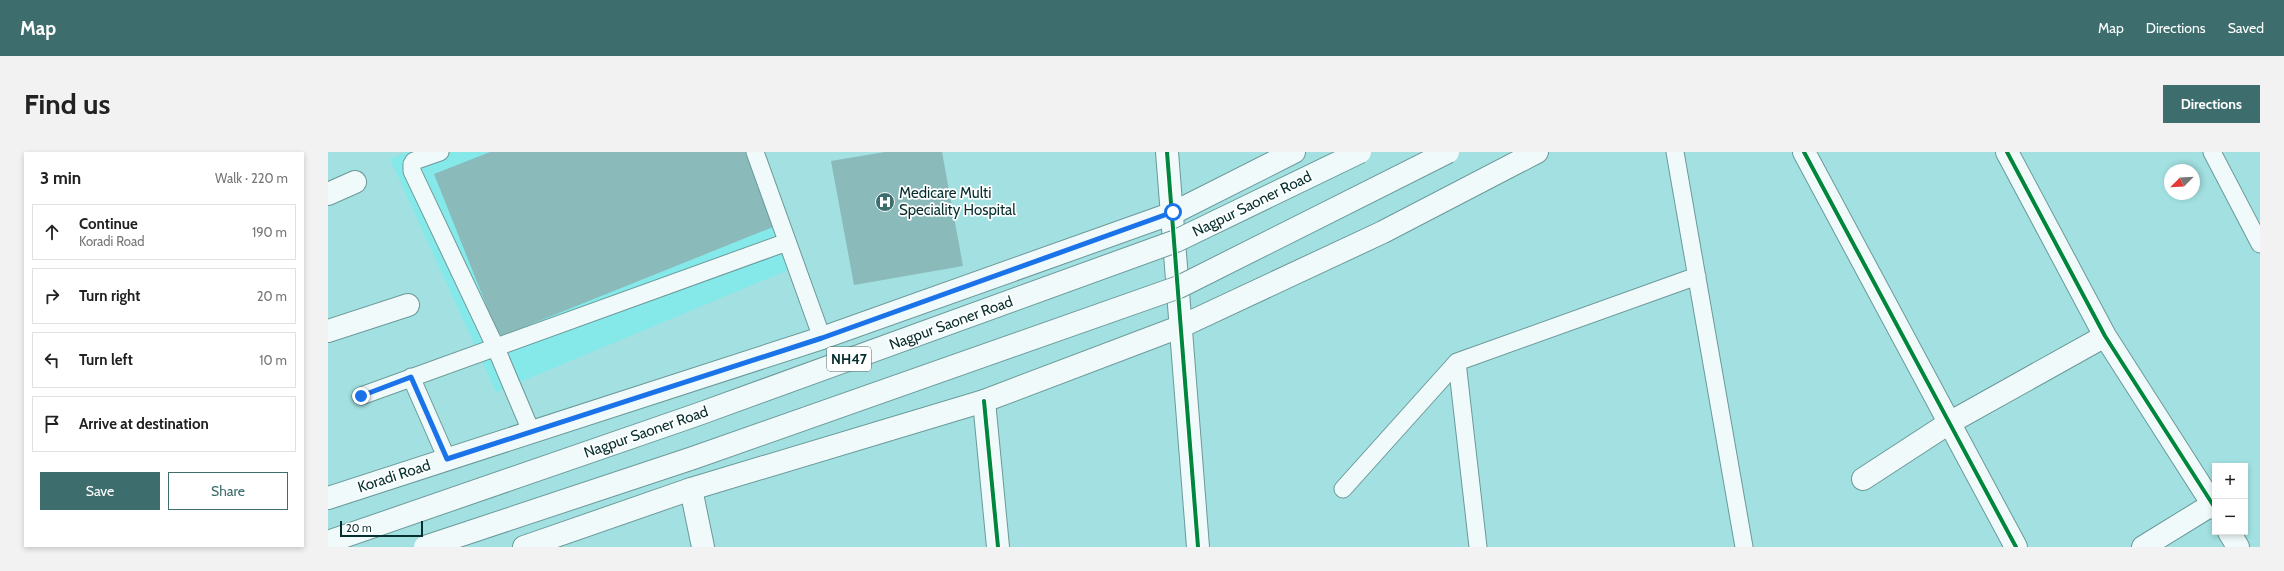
<!DOCTYPE html>
<meta charset="utf-8">
<style>
body{margin:0;font-family:Cabin,sans-serif;background:#f2f2f2;color:#222}
.controls{position:absolute;right:12px;bottom:12px;display:grid;overflow:hidden;border-radius:0px;box-shadow:0 2px 6px #0003}
.controls button{width:36px;height:36px;display:grid;place-items:center;padding:0;border:0;border-bottom:1px solid #e0e0e0;background:#fff;color:#222;font:20px sans-serif}
.compass{position:absolute;left:1836px;top:12px;width:36px;height:36px;border-radius:50%;background:#fff;box-shadow:0 2px 6px #0003;rotate:246deg}
.scale{position:absolute;left:12px;bottom:10px;width:83px;box-sizing:border-box;padding-left:4px;border:2px solid #072f2f;border-top:0;font-size:11px;line-height:14px;white-space:nowrap;color:#072f2f;-webkit-text-stroke:3px #fff;paint-order:stroke}
.stop{position:absolute;width:12px;height:12px;margin:-9px;border:3px solid #1a73e8;border-radius:50%;background:#fff}
.stop.end{background:#1a73e8;border-color:#fff;box-shadow:0 1px 4px #0008}
.list{margin:0;padding:0;list-style:none}
h2{display:flex;justify-content:space-between;align-items:center;height:52px;margin:0;padding:0 16px;font-size:17px}
h2 small{font-size:13px;font-weight:400;color:#767676}
.list li{display:grid;grid-template-columns:26px 1fr auto;gap:12px;align-items:center;box-sizing:border-box;height:56px;margin:0 8px 8px;padding:0 8px;border:1px solid #e0e0e0;border-radius:0px}
.list b{display:block;font-size:15px;white-space:nowrap}
.list p{margin:0;font-size:13px;white-space:nowrap;color:#767676}
.list em{font-size:13px;font-style:normal;color:#767676}
.actions{display:flex;gap:8px;padding:12px 16px}
.actions a{flex:1;padding:9px 0;border:1px solid #3d6d6d;border-radius:0px;text-align:center;font-size:14px;color:#3d6d6d}
.actions .main{background:#3d6d6d;color:#fff}
.icon{flex:none;width:22px;height:22px;fill:none;stroke:currentColor;stroke-width:2;stroke-linecap:round;stroke-linejoin:round}
.map{position:relative;flex:none;width:1932px;height:395px;overflow:hidden;border-radius:0px}
header{display:flex;align-items:center;gap:24px;box-sizing:border-box;height:56px;padding:0 20px;background:#3d6d6d;color:#fff}
header strong{font-size:19px}
nav{display:flex;gap:22px;margin-inline-start:auto;font-size:14px}
.intro{display:flex;align-items:center;justify-content:space-between;box-sizing:border-box;height:96px;padding:0 24px}
h1{margin:0;font-size:28px}
.button{padding:10px 18px;border-radius:0px;background:#3d6d6d;color:#fff;font-size:14px;font-weight:700}
main{display:flex;gap:24px;padding:0 24px}
aside{flex:1;background:#fff;border-radius:0px;box-shadow:0 2px 6px #0003}
.map>svg:first-child{display:block}
</style>
<header>
<strong>Map</strong>
<nav><a>Map</a><a>Directions</a><a>Saved</a></nav>
</header>
<div class="intro"><h1>Find us</h1><a class="button">Directions</a></div>
<main>
<aside>
<h2>3 min<small>Walk · 220 m</small></h2>
<ul class="list">
<li><svg class="icon" aria-label="ahead" viewBox="0 0 24 24"><path d="M12 20V5M6 11l6-6 6 6"/></svg><div><b>Continue</b><p>Koradi Road</p></div><em>190 m</em></li>
<li><svg class="icon" aria-label="right" viewBox="0 0 24 24"><path d="M7 20v-9h11M14 6l5 5-5 5"/></svg><div><b>Turn right</b></div><em>20 m</em></li>
<li><svg class="icon" aria-label="left" viewBox="0 0 24 24"><path d="M17 20v-9H6M10 6l-5 5 5 5"/></svg><div><b>Turn left</b></div><em>10 m</em></li>
<li><svg class="icon" aria-label="arrive" viewBox="0 0 24 24"><path d="M6 21V4h12l-3 4 3 4H6"/></svg><div><b>Arrive at destination</b></div></li>
</ul>
<div class="actions"><a class="main">Save</a><a>Share</a></div>
</aside>
<div class="map">
<svg width="1932" height="395" viewBox="0 0 1932 395">
<rect width="100%" height="100%" fill="#a2e0e1"/>
<path fill="#85e9ea" d="M 79,0 L 428,0 L 477,111 L 168,240 L 62,7 Z"/>
<path fill="#8ababa" d="M 162,0 L 421,0 L 450,73 L 171,185 L 106,22 Z
M 557,0 L 614,0 L 635,114 L 526,133 L 503,9 Z"/>
<g fill="none" stroke-linecap="round" stroke-linejoin="round">
<defs>
<path id="service" d="M 112,0 L 86,9 L 84,12 L 84,19 L 167,194 L 203,279
M 427,0 L 494,186
M 1347,0 L 1416,395
M 1884,0 L 1932,92
M 1129,210 L 1150,395
M 83,225 L 119,307
M 33,244 L 459,90
M 1015,337 L 1129,210 L 1369,124"/>
<path id="minor" d="M 839,0 L 870,395
M 1476,0 L 1688,395
M 1679,0 L 1777,184 L 1887,356
M 0,42 L 27,30
M 0,179 L 80,153
M 656,249 L 670,395
M 1535,327 L 1621,271 L 1777,184
M 363,337 L 375,395
M 1901,380 L 1910,395
M 1815,395 L 1885,352"/>
<path id="primary" d="M 0,346 L 494,186 L 845,61 L 966,0
M 196,395 L 363,337 L 656,249 L 854,174 L 1055,80 L 1209,0"/>
</defs>
<use href="#service" stroke="#6b999a" stroke-width="19"/>
<use href="#minor" stroke="#6b999a" stroke-width="24"/>
<use href="#primary" stroke="#6b999a" stroke-width="24"/>
<use href="#service" stroke="#f1fafa" stroke-width="17"/>
<use href="#minor" stroke="#f1fafa" stroke-width="22"/>
<use href="#primary" stroke="#f1fafa" stroke-width="22"/>
<defs>
<path id="trunk-bridge" d="M 0,390 L 368,263 L 848,89 L 1032,0
M 97,395 L 365,306 L 851,135 L 1120,0"/>
</defs>
<use href="#trunk-bridge" stroke="#6b999a" stroke-width="24" stroke-linecap="butt"/>
<use href="#trunk-bridge" stroke="#f1fafa" stroke-width="22"/>
<defs>
<path id="cycleway" d="M 839,0 L 870,395
M 1476,0 L 1688,395
M 1679,0 L 1777,184 L 1887,356
M 656,249 L 670,395"/>
</defs>
<use href="#cycleway" stroke="#fff" stroke-width="6"/>
<use href="#cycleway" stroke="#00873e" stroke-width="4"/>
</g>
<g fill="none" stroke-linecap="round" stroke-linejoin="round">
<path stroke="#1a73e8" stroke-width="5" d="M 33,244 L 83,225 L 119,307 L 494,186 L 845,60"/>
</g>
<defs>
<symbol id="hospital-disc" viewBox="-11 -11 22 22"><circle r="9.5" fill="#3d6d6d" stroke="#fff"/><path d="M-5-5h3v3.5h4V-5h3V5h-3V1.5h-4V5h-3Z" fill="#fff"/></symbol>
</defs>
<g fill-rule="evenodd">
<use href="#hospital-disc" x="546" y="39" width="22" height="22"/>
</g>
<g text-anchor="middle" dominant-baseline="central" stroke-width="3.5" stroke-linejoin="round" paint-order="stroke">
<rect fill="#fff" stroke="#516d6d" stroke-width="1" x="499" y="195" width="44" height="24" rx="3"/>
<g font-size="14" font-weight="bold" fill="#072f2f">
<text x="521" y="207">NH47</text>
</g>
<g font-size="15" fill="#072f2f" stroke="#fff" text-anchor="start">
<text x="571" y="41">Medicare Multi<tspan x="571" dy="17">Speciality Hospital</tspan></text>
</g>
<g font-size="15" fill="#072f2f" stroke="#fff">
<text transform="translate(924 52) rotate(-26)">Nagpur Saoner Road</text>
<text transform="translate(623 171) rotate(-20)">Nagpur Saoner Road</text>
<text transform="translate(318 280) rotate(-19)">Nagpur Saoner Road</text>
<text transform="translate(66 324) rotate(-18)">Koradi Road</text>
</g>
</g>
</svg>
<div class="controls">
<button>+</button>
<button>−</button>
</div>
<svg class="compass" viewBox="-18 -18 36 36"><path d="M0-13l5 13h-10z" fill="#e53935"/><path d="M0 13l5-13h-10z" fill="#767676"/></svg>
<div class="scale">20 m</div>
<div class="stop" style="left:845px;top:60px"></div>
<div class="stop end" style="left:33px;top:244px"></div>
</div>
</main>
